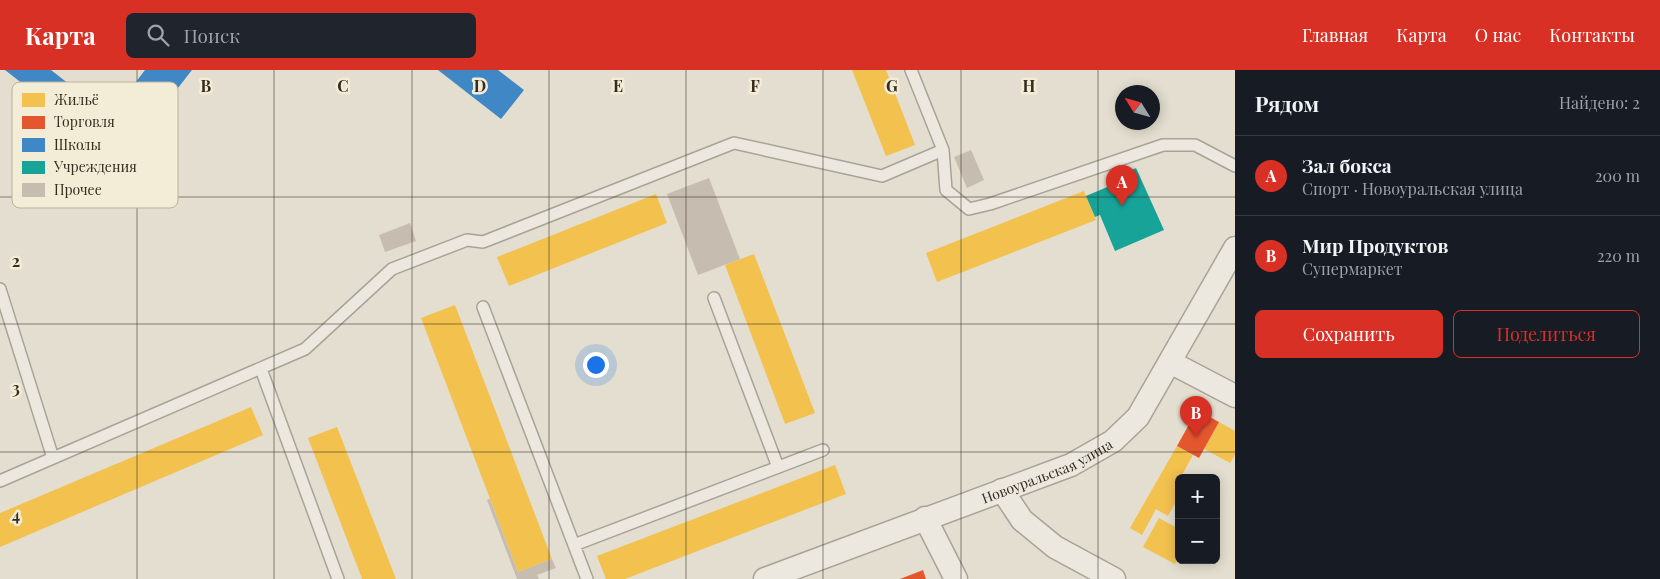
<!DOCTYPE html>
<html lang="ru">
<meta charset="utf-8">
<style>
body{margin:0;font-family:"Playfair Display",serif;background:#20242c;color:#f1f3f6}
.controls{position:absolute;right:15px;bottom:15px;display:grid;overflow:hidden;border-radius:8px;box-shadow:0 2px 12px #0003}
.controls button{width:45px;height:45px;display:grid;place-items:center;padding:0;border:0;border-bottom:1px solid #363941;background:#171b24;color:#f1f3f6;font:25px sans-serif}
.compass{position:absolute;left:1115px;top:15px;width:45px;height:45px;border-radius:50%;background:#171b24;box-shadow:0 2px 12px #0003;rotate:307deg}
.you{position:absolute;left:595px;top:294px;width:18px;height:18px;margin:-12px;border:4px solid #fff;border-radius:50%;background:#1a73e8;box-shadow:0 0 0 8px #1a73e833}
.badge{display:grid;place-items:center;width:32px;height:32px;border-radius:50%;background:#d93025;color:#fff;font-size:16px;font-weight:700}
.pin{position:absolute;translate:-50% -41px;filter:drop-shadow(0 1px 2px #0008)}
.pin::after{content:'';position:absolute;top:26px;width:18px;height:15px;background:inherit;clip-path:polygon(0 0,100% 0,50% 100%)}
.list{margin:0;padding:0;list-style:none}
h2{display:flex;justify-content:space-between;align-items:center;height:65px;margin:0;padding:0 20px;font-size:21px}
h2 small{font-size:16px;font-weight:400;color:#9ea1a6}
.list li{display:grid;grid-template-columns:32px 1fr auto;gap:15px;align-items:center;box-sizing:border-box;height:80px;padding:0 20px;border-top:1px solid #363941}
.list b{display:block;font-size:19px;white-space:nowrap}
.list p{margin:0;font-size:16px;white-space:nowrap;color:#9ea1a6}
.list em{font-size:16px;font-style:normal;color:#9ea1a6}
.actions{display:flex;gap:10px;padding:15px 20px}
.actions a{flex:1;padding:11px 0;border:1px solid #d93025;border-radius:8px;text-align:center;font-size:18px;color:#d93025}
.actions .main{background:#d93025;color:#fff}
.icon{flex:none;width:28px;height:28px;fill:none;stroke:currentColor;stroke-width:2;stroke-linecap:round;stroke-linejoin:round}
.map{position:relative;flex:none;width:1235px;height:509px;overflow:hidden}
header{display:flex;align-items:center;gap:30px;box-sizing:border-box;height:70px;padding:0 25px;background:#d93025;color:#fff}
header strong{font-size:24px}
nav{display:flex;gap:28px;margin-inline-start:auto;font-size:18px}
.search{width:350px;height:45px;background:#20242c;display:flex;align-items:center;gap:12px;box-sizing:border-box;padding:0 18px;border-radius:8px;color:#9ea1a6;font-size:19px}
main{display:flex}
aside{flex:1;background:#171b24}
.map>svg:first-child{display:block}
</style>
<header>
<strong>Карта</strong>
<div class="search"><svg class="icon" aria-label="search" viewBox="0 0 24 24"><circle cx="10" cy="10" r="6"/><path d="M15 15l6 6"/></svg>Поиск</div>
<nav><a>Главная</a><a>Карта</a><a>О нас</a><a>Контакты</a></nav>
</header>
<main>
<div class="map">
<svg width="1235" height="509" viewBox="0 0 1235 509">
<rect width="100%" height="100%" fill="#e3decf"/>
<path fill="#f2c14e" d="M 852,0 L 886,0 L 915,75 L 886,86 Z
M 1084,121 L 1096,150 L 937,212 L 926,183 Z
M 656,124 L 667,153 L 509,216 L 497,187 Z
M 754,184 L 815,343 L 785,354 L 725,195 Z
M 455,235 L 552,489 L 518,502 L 421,248 Z
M 251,337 L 263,365 L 0,477 L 0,443 Z
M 1219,352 L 1235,361 L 1235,385 L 1230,393 L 1204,379 Z
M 337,357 L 396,509 L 362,509 L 361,506 L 308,368 Z
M 1177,376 L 1193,385 L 1176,416 L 1179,418 L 1179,426 L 1168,446 L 1156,439 L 1142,465 L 1130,458 Z
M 835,395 L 846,424 L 625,509 L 606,509 L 597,486 Z
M 1159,448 L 1179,459 L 1179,488 L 1175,494 L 1143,477 Z"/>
<path fill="#e4572e" d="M 1197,340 L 1219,352 L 1199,388 L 1177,376 Z
M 923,500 L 926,509 L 900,509 Z"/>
<path fill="#3f88c5" d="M 5,0 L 51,0 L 110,46 L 145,0 L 192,0 L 95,124 L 66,101 L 92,68 Z
M 438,0 L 498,0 L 524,20 L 501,49 Z"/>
<path fill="#17a398" d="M 1136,98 L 1164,160 L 1115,181 L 1100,145 L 1095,147 L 1086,126 L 1119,112 L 1117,107 Z"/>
<path fill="#c6bdb0" d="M 971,80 L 984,110 L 967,118 L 954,87 Z
M 709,108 L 740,189 L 698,205 L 667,124 Z
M 410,153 L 416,171 L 385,182 L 379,165 Z
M 490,429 L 518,502 L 552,489 L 556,498 L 537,505 L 539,509 L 517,509 L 487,430 Z"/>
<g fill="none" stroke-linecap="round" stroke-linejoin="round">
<defs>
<path id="service" d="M 911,0 L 943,80 L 946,120 L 969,139 L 990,134 L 1163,75 L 1195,75 L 1235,96
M 0,219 L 53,388
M 714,228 L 778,397
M 483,237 L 587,509
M 261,299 L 338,509
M 0,411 L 305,279 L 392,199 L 467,170 L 483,172 L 734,73 L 882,106 L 943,80
M 574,475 L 823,380"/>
<g id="minor">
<path d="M 1170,292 L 1235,326"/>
<path d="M 1002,420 L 1022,450 L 1055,477 L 1114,509"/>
<path d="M 925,448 L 956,509"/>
<path id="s1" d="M 765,509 L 1071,395 L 1113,371 L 1138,347 L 1235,178"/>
</g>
</defs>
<use href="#service" stroke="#a8a398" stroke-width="14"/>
<use href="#minor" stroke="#a8a398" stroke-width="25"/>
<use href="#service" stroke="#ece8df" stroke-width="11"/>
<use href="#minor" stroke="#ece8df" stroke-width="22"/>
</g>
<path fill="none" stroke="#362c20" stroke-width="1" stroke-opacity="0.55" d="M 137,0 L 137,509M 274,0 L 274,509M 412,0 L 412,509M 549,0 L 549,509M 686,0 L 686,509M 823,0 L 823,509M 961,0 L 961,509M 1098,0 L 1098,509M 0,127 L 1235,127M 0,254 L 1235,254M 0,382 L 1235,382"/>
<g text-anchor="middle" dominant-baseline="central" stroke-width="5" stroke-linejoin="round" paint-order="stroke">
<g font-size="14" fill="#362c20" stroke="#f3ecd6">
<text stroke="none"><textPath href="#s1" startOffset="302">Новоуральская улица</textPath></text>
</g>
</g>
<rect x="12" y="12" width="166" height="126" rx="8" fill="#f3ecd6" stroke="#bab29f" stroke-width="1"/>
<rect x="22" y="23" width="23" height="14" fill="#f2c14e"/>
<rect x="22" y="46" width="23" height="13" fill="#e4572e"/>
<rect x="22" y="68" width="23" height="14" fill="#3f88c5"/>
<rect x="22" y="91" width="23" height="13" fill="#17a398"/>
<rect x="22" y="113" width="23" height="14" fill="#c6bdb0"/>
<g font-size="14" fill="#362c20">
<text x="54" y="35">Жильё</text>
<text x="54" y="57">Торговля</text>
<text x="54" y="80">Школы</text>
<text x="54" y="102">Учреждения</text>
<text x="54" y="125">Прочее</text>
</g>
<g font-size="16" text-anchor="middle" font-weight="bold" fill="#362c20" stroke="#f3ecd6" stroke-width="5" stroke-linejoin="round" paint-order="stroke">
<text x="206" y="22">B</text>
<text x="343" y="22">C</text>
<text x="480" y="22">D</text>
<text x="618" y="22">E</text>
<text x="755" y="22">F</text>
<text x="892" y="22">G</text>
<text x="1029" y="22">H</text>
<text x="16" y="197">2</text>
<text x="16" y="324">3</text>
<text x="16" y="451">4</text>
</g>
</svg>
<div class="controls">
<button>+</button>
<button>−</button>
</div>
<svg class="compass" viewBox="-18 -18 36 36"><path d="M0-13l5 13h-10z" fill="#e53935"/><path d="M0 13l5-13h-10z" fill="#9ea1a6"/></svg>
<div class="you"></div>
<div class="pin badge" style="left:1122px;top:136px">A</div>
<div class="pin badge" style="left:1196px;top:367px">B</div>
</div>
<aside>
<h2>Рядом<small>Найдено: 2</small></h2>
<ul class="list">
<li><span class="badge">A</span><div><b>Зал бокса</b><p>Спорт · Новоуральская улица</p></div><em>200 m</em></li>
<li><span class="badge">B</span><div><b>Мир Продуктов</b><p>Супермаркет</p></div><em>220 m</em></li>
</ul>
<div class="actions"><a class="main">Сохранить</a><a>Поделиться</a></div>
</aside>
</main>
